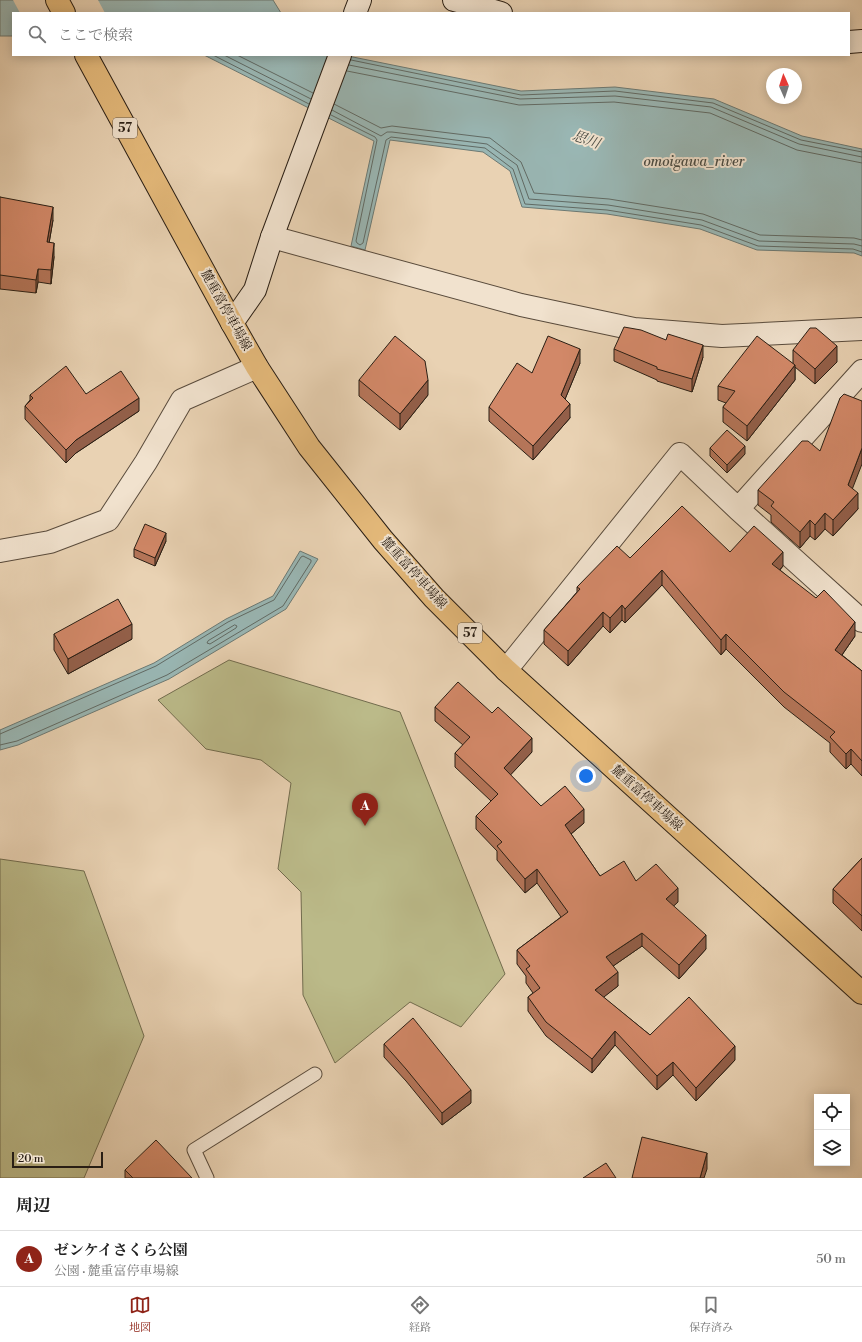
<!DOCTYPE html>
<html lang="ja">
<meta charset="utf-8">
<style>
body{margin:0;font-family:"Libre Bodoni","Noto Serif JP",serif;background:#f6f6f6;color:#222}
.controls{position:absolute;right:12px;bottom:12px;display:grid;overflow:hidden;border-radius:0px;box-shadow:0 2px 10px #0003}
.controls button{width:36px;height:36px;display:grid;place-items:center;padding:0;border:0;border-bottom:1px solid #e0e0e0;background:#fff;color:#222;font:20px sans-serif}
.compass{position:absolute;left:766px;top:68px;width:36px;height:36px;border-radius:50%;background:#fff;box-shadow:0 2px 10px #0003;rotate:357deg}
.scale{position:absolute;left:12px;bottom:10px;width:91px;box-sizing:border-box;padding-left:4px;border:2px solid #291e14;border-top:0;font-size:11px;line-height:14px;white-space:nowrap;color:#291e14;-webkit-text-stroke:3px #f1e2ce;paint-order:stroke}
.you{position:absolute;left:586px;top:776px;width:14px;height:14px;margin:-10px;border:3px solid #fff;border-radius:50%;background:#1a73e8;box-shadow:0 0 0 6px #1a73e833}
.badge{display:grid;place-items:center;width:26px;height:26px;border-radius:50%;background:#8f2418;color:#fff;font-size:13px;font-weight:700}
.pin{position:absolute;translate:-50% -33px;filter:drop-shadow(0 1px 2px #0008)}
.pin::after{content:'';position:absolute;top:21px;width:14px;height:12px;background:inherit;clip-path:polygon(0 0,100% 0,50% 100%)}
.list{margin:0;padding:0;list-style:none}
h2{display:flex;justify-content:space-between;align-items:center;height:52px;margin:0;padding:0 16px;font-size:17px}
h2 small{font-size:13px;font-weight:400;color:#767676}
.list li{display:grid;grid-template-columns:26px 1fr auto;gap:12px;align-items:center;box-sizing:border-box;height:56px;padding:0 16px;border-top:1px solid #e0e0e0}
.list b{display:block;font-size:15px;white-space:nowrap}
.list p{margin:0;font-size:13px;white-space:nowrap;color:#767676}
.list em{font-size:13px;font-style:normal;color:#767676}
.icon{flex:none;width:22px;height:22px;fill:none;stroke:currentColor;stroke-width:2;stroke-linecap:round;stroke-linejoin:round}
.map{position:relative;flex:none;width:862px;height:1178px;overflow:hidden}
.search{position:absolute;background:#fff;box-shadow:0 2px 10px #0003;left:12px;right:12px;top:12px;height:44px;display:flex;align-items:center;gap:10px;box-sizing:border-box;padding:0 14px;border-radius:0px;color:#767676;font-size:15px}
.sheet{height:108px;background:#fff}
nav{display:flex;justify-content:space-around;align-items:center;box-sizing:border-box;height:56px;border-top:1px solid #e0e0e0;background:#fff;font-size:11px;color:#767676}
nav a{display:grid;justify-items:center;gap:2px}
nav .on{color:#8f2418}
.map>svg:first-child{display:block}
</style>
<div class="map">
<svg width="862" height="1178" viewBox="0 0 862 1178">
<rect width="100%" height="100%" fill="#e9d2b3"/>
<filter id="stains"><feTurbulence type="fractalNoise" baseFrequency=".005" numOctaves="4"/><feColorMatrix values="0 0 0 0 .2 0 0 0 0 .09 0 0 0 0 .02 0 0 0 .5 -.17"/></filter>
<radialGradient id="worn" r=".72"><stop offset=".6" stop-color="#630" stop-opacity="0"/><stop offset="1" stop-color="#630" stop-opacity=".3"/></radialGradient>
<path fill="#bbba89" stroke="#726c4e" d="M 229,660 L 400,712 L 505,974 L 461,1027 L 410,1002 L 335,1063 L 303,995 L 301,892 L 278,869 L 291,783 L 261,760 L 206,749 L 158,700 Z
M 0,859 L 84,871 L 144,1036 L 84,1178 L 0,1178 Z"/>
<path fill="#99b6b3" stroke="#6c7973" d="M 0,0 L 273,0 L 281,13 L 13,13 L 13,36 L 0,36 Z
M 204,55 L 343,55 L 521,91 L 615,87 L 714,99 L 802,136 L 862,149 L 862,256 L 854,253 L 757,250 L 700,229 L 607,214 L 522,207 L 510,171 L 483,152 L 390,140 L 365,250 L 351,246 L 374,141 Z
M 300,551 L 318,559 L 286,609 L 169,679 L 18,745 L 0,750 L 0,730 L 154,663 L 226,619 L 273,596 Z"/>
<path fill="#e9d2b3" d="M 13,0 L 98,0 L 105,13 L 20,13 Z"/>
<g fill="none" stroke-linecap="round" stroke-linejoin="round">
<path stroke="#616a64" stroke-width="1" d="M 213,55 L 309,104
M 224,55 L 311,99
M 237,55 L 313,93
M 351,60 L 521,95 L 615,91 L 713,103 L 801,140 L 862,152
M 349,65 L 520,99 L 615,96 L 711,107 L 799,144 L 862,157
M 347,71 L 519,105 L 614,102 L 710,113 L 797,150 L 862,163
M 334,104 L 381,128 L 392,126 L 490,138 L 521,162 L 534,193 L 609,199 L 703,214 L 760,235 L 854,238 L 862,240
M 332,110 L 381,136 L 387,132 L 392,132 L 487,144 L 517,165 L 529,199 L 608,205 L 702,220 L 759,241 L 854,244 L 862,246
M 331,115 L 375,137 L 377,140 L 356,241 L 357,243 L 360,245 L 363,243 L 386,140 L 391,137 L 485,148 L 513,169 L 525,204 L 607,210 L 701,225 L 758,246 L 853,249 L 862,252
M 235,625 L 237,626 L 236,628 L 210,644 L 207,643 L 208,641 Z
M 0,734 L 156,666 L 228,622 L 274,600 L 301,557 L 303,556 L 311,560 L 311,562 L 283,606 L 167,675 L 17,741 L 0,745"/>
<defs>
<path id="lane" d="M 207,1178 L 194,1150 L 315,1074"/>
<path id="street" d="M 272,237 L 521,305 L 634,329 L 722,336 L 862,329
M 738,509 L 862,371
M 0,551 L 50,542 L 108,520 L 146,462 L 182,400 L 257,367
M 506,670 L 680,454 L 738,509 L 862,621"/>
<path id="secondary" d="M 454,0 L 501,13
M 355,13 L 360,0
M 849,42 L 862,41
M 232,323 L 255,290 L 272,237 L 340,55"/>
<path id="primary" d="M 57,0 L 64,13
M 86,55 L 232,323 L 257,367 L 309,447 L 383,540 L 434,598 L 506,670 L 862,993"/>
</defs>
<use href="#lane" stroke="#594b3c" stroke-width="15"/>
<use href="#street" stroke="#594b3c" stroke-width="24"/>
<use href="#secondary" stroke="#291e14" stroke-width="24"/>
<use href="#primary" stroke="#291e14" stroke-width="24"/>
<use href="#lane" stroke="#f1e2ce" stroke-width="13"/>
<use href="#street" stroke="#f1e2ce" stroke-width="22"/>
<use href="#secondary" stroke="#f1e2ce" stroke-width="22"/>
<use href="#primary" stroke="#e4b97a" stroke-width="22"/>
</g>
<path fill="#b57559" stroke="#291e14" d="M 0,197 L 53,220 L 49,243 L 54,257 L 51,284 L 38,282 L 36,293 L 0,289 Z
M 614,349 L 703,357 L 692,392 L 657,381 L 657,380 L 614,361 Z
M 793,350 L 837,362 L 815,384 L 795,367 L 795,380 L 747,441 L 723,422 L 723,407 L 726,403 L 718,400 L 718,386 L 793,364 Z
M 580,363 L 565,399 L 570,418 L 533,460 L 489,421 L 489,407 L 532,373 Z
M 359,380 L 428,395 L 400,430 L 359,396 Z
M 86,394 L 139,411 L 76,453 L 66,463 L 25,419 L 25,406 L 30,400 L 30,395 Z
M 710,448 L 745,454 L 727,473 L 710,456 Z
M 820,451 L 853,489 L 858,509 L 833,536 L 825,529 L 815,540 L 810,536 L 800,548 L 771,522 L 771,515 L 758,505 L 758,490 Z
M 166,541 L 155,566 L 134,557 L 134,549 Z
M 730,552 L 783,566 L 780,570 L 855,636 L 842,655 L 862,671 L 862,776 L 851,764 L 846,769 L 830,752 L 830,743 L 784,707 L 726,649 L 721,655 L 662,585 L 625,623 L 622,620 L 610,633 L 603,626 L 568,666 L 544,644 L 544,630 L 577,592 L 577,587 L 630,558 Z
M 54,634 L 132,639 L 68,674 L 54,650 Z
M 435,707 L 532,752 L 510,775 L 541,806 L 584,823 L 571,834 L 600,876 L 636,881 L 678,902 L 673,906 L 706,949 L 679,979 L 642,946 L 613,966 L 618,986 L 603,997 L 650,1035 L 735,1060 L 696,1101 L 673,1075 L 657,1090 L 615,1045 L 592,1073 L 546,1036 L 528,1011 L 528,997 L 533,993 L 526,983 L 526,976 L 517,964 L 517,950 L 561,917 L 537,883 L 525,893 L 497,860 L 497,851 L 476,829 L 476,816 L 491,801 L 455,767 L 455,753 L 463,745 L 435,721 Z
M 862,858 L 862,931 L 833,903 L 833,889 Z
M 384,1044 L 471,1103 L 442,1125 L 406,1081 L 384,1057 Z
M 125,1170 L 192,1178 L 125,1178 Z"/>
<path fill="#935f49" stroke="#291e14" d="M 53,207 L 53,220 L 47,255 L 47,242 Z
M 54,243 L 54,257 L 51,284 L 51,270 Z
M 38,269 L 38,282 L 36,293 L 36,280 Z
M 703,345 L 703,357 L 692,392 L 692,379 Z
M 837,346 L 837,362 L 815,384 L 815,369 Z
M 580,349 L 580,363 L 561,409 L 561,395 Z
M 795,365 L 795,380 L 747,441 L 747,426 Z
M 428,380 L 428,395 L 400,430 L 400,414 Z
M 139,398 L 139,411 L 76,453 L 66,463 L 66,450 L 76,440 Z
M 570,404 L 570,418 L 533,460 L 533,446 Z
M 745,446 L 745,454 L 727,473 L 727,465 Z
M 862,448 L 862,464 L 848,500 L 848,485 Z
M 858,493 L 858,509 L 833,536 L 833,520 Z
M 825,513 L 825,529 L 815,540 L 815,525 Z
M 810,520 L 810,536 L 800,548 L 800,532 Z
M 166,533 L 166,541 L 155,566 L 155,558 Z
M 783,552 L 783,566 L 772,578 L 772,564 Z
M 662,570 L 662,585 L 625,623 L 625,609 Z
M 622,605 L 622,620 L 610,633 L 610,618 Z
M 603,612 L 603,626 L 568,666 L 568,651 Z
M 855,622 L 855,636 L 835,665 L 835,650 Z
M 132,624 L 132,639 L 68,674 L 68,659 Z
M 726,634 L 726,649 L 721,655 L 721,640 Z
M 532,738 L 532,752 L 504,782 L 504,768 Z
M 851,749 L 851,764 L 846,769 L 846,754 Z
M 584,809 L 584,823 L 565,839 L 565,825 Z
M 537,869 L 537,883 L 525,893 L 525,879 Z
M 678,888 L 678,902 L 666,913 L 666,899 Z
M 642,933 L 642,946 L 606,971 L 606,957 Z
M 706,935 L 706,949 L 679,979 L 679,965 Z
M 618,972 L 618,986 L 595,1004 L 595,990 Z
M 615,1031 L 615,1045 L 592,1073 L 592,1059 Z
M 735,1046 L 735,1060 L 696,1101 L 696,1088 Z
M 673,1062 L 673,1075 L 657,1090 L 657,1076 Z
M 471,1090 L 471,1103 L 442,1125 L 442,1113 Z
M 707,1153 L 707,1169 L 704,1178 L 700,1178 Z"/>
<path fill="#d28868" stroke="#291e14" d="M 0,197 L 53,207 L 47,242 L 54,243 L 51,270 L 38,269 L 36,280 L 0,275 Z
M 624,327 L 641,330 L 666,340 L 668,334 L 703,345 L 692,379 L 657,369 L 657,367 L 614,349 Z
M 810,328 L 816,328 L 837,346 L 815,369 L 793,350 Z
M 395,336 L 425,361 L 428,380 L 400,414 L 359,380 Z
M 548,336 L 580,349 L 561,395 L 570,404 L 533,446 L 489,407 L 517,363 L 532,373 Z
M 757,336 L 795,365 L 747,426 L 723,407 L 735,391 L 718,386 Z
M 66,366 L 86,394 L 121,371 L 139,398 L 76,440 L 66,450 L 25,406 L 33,398 L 30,395 Z
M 844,394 L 862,401 L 862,448 L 848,485 L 858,493 L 833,520 L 825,513 L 815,525 L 810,520 L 800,532 L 771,506 L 774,502 L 758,490 L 802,441 L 808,441 L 820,451 L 840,398 Z
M 727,430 L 745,446 L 727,465 L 710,448 Z
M 682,506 L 730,552 L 754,526 L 783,552 L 772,564 L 816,598 L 824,590 L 855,622 L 835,650 L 862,671 L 862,761 L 851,749 L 846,754 L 830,737 L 835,732 L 784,692 L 726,634 L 721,640 L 662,570 L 625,609 L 622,605 L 610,618 L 603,612 L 568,651 L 544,630 L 580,589 L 577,587 L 617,546 L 630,558 Z
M 145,524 L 166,533 L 155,558 L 134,549 Z
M 118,599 L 132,624 L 68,659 L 54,634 Z
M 458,682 L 492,713 L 498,707 L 532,738 L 504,768 L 541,806 L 565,786 L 584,809 L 565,825 L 600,876 L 624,861 L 636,881 L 656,864 L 678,888 L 666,899 L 706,935 L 679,965 L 642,933 L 606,957 L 618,972 L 595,990 L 650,1035 L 689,997 L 735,1046 L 696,1088 L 673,1062 L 657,1076 L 615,1031 L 592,1059 L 546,1022 L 528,997 L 540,988 L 526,969 L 530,966 L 517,950 L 568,912 L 537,869 L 525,879 L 497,846 L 502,842 L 476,816 L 498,794 L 455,753 L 470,737 L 435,707 Z
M 862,858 L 862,916 L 833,889 Z
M 413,1018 L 471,1090 L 442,1113 L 406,1069 L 384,1044 Z
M 642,1137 L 707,1153 L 700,1178 L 632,1178 Z
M 156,1140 L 192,1178 L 133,1178 L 125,1170 Z
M 606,1163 L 616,1178 L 583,1178 Z"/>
<g text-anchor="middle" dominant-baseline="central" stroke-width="4" stroke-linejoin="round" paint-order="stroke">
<g fill="#f1e2ce" stroke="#65594c" stroke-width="1">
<rect x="113" y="118" width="24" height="20" rx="3"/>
<rect x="458" y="623" width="24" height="20" rx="3"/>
</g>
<g font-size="12" font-weight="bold" fill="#291e14">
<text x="125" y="128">57</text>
<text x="470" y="633">57</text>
</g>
<g font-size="13" fill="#291e14" stroke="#f1e2ce">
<text transform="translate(226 310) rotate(61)">麓重富停車場線</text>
<text transform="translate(414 573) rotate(48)">麓重富停車場線</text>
<text transform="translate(647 798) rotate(42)">麓重富停車場線</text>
</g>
<g font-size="14" font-style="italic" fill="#4b4c44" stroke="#f1e2ce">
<text transform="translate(586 140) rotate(20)">思川</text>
<text x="694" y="162">omoigawa_river</text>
</g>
</g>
<rect width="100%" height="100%" filter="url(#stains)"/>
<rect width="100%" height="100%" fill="url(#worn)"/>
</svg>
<div class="controls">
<button><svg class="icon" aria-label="locate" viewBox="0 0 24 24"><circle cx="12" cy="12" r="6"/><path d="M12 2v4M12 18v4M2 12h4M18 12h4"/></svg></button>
<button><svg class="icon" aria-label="layers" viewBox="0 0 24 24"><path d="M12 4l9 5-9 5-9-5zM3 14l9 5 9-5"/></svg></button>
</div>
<svg class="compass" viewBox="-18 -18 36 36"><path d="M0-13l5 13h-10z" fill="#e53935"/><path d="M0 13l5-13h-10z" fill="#767676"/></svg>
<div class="scale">20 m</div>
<div class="you"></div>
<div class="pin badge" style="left:365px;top:826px">A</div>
<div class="search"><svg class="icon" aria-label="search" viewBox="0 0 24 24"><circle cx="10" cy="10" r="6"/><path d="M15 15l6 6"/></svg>ここで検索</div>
</div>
<section class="sheet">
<h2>周辺<small></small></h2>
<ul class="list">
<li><span class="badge">A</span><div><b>ゼンケイさくら公園</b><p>公園 · 麓重富停車場線</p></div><em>50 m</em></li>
</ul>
</section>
<nav>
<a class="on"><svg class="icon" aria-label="map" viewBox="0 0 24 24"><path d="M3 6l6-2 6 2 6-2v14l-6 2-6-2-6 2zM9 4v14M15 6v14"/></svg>地図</a>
<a><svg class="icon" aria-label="directions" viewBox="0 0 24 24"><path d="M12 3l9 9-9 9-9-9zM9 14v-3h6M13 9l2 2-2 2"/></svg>経路</a>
<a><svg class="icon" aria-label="saved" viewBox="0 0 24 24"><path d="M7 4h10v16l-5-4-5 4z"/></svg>保存済み</a>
</nav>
